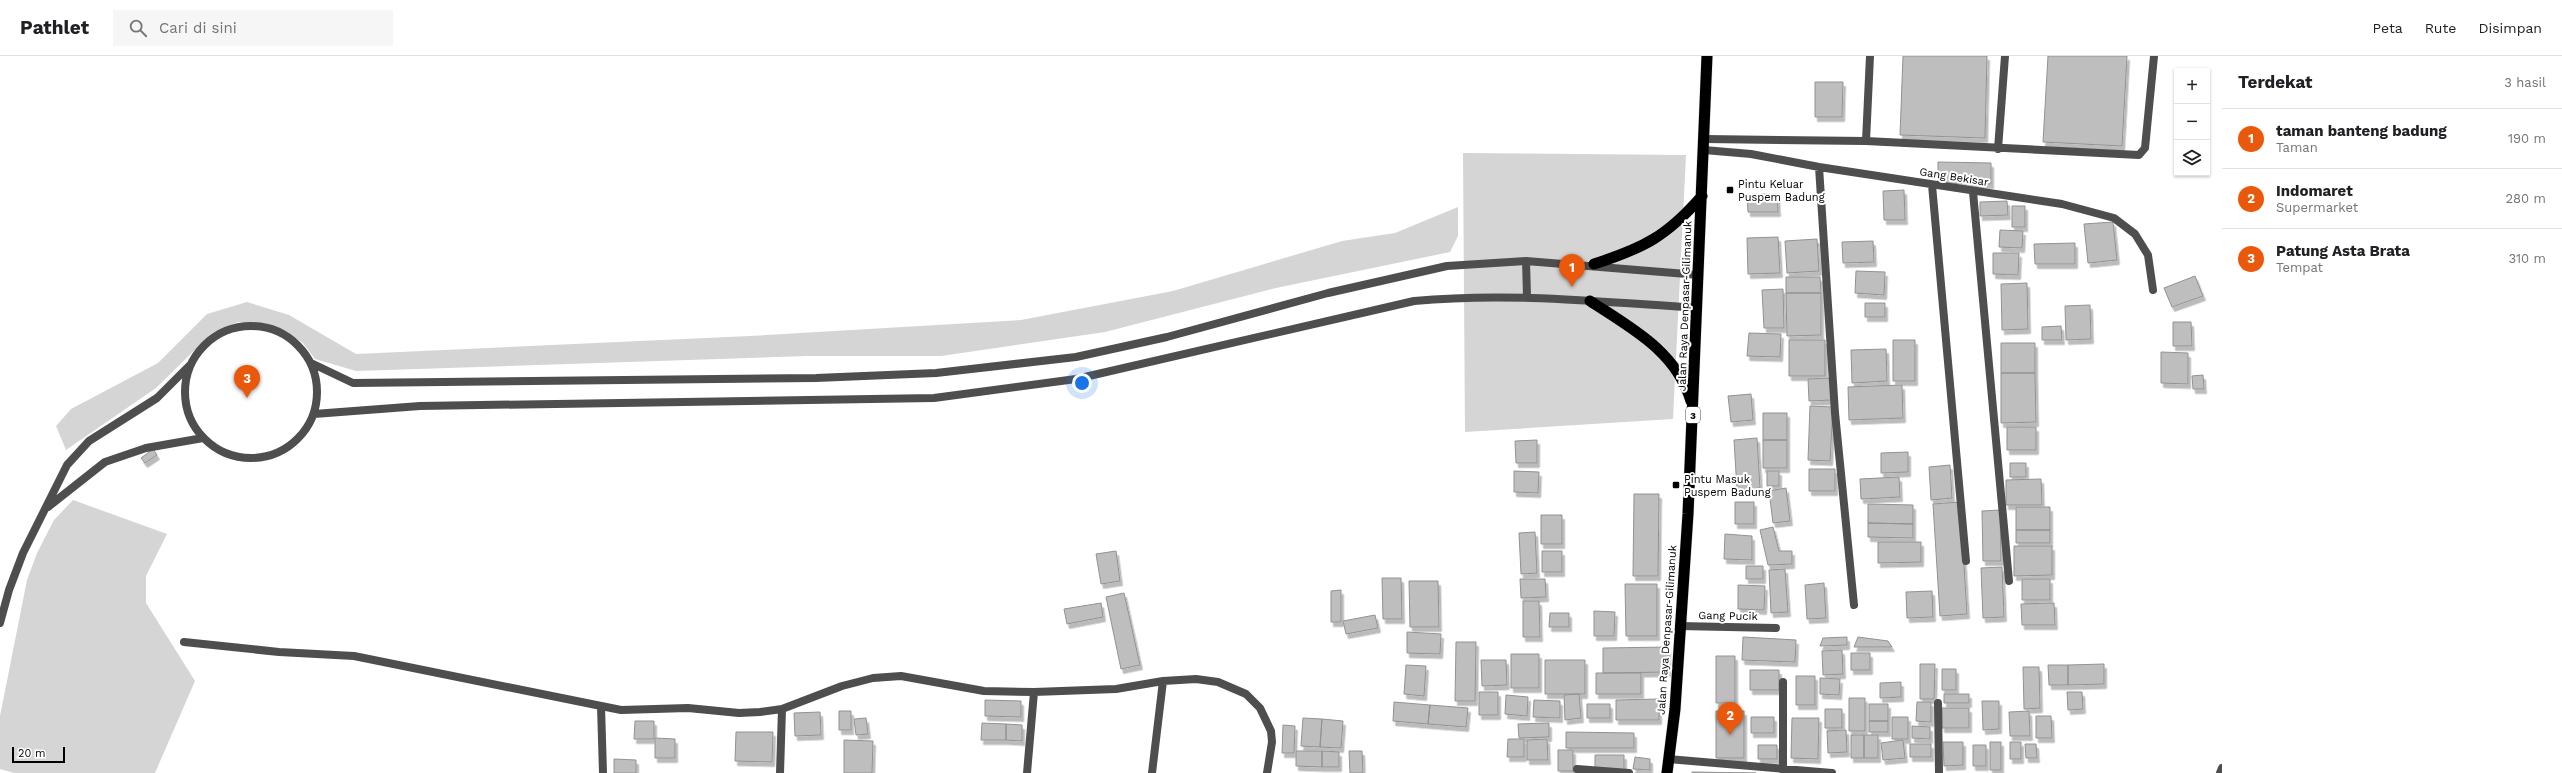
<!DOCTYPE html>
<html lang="id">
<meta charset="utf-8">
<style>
body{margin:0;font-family:"Work Sans",sans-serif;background:#f6f6f6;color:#202124}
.controls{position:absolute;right:12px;top:12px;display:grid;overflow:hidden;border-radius:0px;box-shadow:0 1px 3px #0004}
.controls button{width:36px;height:36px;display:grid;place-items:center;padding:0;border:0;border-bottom:1px solid #e0e0e0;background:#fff;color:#202124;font:20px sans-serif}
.scale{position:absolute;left:12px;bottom:10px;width:53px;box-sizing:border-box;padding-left:4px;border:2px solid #000;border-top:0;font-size:11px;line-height:14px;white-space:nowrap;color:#000;-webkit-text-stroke:3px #fff;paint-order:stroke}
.you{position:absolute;left:1082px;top:327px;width:14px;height:14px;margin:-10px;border:3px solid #fff;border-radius:50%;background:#1a73e8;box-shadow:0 0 0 6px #1a73e833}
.badge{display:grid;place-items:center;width:26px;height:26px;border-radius:50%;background:#ea580c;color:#fff;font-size:13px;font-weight:700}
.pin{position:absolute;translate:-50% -33px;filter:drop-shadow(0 1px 2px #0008)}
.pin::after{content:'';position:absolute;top:21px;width:14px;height:12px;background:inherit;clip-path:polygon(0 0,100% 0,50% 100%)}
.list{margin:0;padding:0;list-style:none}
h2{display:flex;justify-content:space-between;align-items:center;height:52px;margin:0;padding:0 16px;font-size:17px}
h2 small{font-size:13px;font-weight:400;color:#757577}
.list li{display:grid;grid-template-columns:26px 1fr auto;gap:12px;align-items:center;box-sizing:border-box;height:60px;padding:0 16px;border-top:1px solid #e0e0e0}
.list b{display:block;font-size:15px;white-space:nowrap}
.list p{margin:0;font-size:13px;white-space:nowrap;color:#757577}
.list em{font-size:13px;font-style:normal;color:#757577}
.icon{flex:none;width:22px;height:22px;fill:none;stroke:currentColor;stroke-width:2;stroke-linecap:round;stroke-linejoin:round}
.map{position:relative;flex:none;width:2222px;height:717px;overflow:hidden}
header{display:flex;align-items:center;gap:24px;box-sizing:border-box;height:56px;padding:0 20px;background:#fff;border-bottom:1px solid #e0e0e0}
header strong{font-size:19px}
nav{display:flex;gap:22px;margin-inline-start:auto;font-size:14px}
.search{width:280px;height:36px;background:#f6f6f6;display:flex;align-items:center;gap:10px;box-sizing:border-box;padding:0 14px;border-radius:0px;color:#757577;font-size:15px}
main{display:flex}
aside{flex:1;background:#fff}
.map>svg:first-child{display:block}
</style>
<header>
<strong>Pathlet</strong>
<div class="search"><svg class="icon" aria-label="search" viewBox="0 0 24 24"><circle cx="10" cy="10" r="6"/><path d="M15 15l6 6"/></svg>Cari di sini</div>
<nav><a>Peta</a><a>Rute</a><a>Disimpan</a></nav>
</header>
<main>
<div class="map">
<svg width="2222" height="717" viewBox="0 0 2222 717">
<defs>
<filter id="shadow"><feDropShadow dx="2.5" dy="4.5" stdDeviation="0" flood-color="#0004"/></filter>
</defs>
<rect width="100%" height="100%" fill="#fff"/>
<path fill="#d5d5d5" d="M 1463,97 L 1686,99 L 1673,363 L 1465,376 Z
M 1458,151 L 1458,180 L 1450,196 L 1276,232 L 1105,276 L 941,300 L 807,300 L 356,315 L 315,303 L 303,287 L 284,274 L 262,267 L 238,266 L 212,277 L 156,332 L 66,394 L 56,370 L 71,353 L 158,307 L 207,258 L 247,246 L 289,259 L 356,298 L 750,280 L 1021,264 L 1173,235 L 1342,185 L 1395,177 Z
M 73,444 L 167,478 L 146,520 L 146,547 L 195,625 L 155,717 L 14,717 L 0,713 L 0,660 L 27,524 L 37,497 L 54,464 Z"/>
<path fill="#bebebe" stroke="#929292" filter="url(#shadow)" d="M 1903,0 L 1987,0 L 1985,82 L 1900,79 Z
M 2048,0 L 2127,0 L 2122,90 L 2043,86 Z
M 1815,26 L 1843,26 L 1842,61 L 1815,61 Z
M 1938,106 L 1991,107 L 1991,128 L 1938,127 Z
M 1904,134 L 1905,164 L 1884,164 L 1883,135 Z
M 1747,138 L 1777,138 L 1778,156 L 1748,156 Z
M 2007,145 L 2008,159 L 1980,160 L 1980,146 Z
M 2012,150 L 2025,150 L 2025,171 L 2012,171 Z
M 2113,166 L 2117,204 L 2088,207 L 2084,168 Z
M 2000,174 L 2023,175 L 2022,192 L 1999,191 Z
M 1778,181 L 1780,217 L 1748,218 L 1747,182 Z
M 1817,183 L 1819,215 L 1787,217 L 1785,185 Z
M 1873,185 L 1874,206 L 1843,207 L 1842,186 Z
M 2075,187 L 2075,208 L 2035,208 L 2034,188 Z
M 1993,197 L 2019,197 L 2018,219 L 1993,218 Z
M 1856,215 L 1885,216 L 1884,239 L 1855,237 Z
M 2195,220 L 2203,240 L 2172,251 L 2164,232 Z
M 1786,221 L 1820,221 L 1821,237 L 1786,237 Z
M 2027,227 L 2028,273 L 2002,274 L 2001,228 Z
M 1783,233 L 1784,272 L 1764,272 L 1762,234 Z
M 1786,237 L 1821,237 L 1821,279 L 1787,280 Z
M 1865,247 L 1885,247 L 1885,261 L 1865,261 Z
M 2090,249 L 2091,283 L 2066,284 L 2065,250 Z
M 2173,266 L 2191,266 L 2192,290 L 2173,290 Z
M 2061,270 L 2062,284 L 2042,284 L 2042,271 Z
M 1749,277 L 1781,278 L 1780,301 L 1747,300 Z
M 1789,284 L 1825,284 L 1825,320 L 1789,320 Z
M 1893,284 L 1915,284 L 1915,325 L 1893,325 Z
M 2001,287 L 2035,287 L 2035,317 L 2001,317 Z
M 1886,293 L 1887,325 L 1852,327 L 1851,294 Z
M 2161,296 L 2188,297 L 2188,328 L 2161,327 Z
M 2001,317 L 2035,317 L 2036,366 L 2001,367 Z
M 2203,319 L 2204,333 L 2193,333 L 2192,320 Z
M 1830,322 L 1832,344 L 1809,345 L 1808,323 Z
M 1902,329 L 1903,362 L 1849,364 L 1848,331 Z
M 1751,338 L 1753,364 L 1731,366 L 1728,340 Z
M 1810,350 L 1833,351 L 1830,405 L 1808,404 Z
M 1763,357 L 1787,357 L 1787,384 L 1763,384 Z
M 2007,371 L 2036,371 L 2036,394 L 2007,394 Z
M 1757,382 L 1760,432 L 1737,434 L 1734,384 Z
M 1537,384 L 1537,407 L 1516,407 L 1515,385 Z
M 1763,384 L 1787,384 L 1787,412 L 1763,412 Z
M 153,393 L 157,399 L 145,407 L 141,402 Z
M 1908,396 L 1908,416 L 1881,417 L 1881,397 Z
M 2010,407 L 2026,407 L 2026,421 L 2010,421 Z
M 1950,409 L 1952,442 L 1931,444 L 1929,411 Z
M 1809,413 L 1835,413 L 1835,435 L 1809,435 Z
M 1514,415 L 1539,416 L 1538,437 L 1514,436 Z
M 1767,415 L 1779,415 L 1779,430 L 1767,430 Z
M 1899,421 L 1900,441 L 1861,443 L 1860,423 Z
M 2041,423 L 2042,449 L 2006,449 L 2006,424 Z
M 1786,432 L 1790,465 L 1773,467 L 1769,435 Z
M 1634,438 L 1659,438 L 1658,520 L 1633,520 Z
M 1735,446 L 1754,446 L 1754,468 L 1735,468 Z
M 1960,446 L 1967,558 L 1940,560 L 1933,448 Z
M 1868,448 L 1913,449 L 1913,468 L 1868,467 Z
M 2016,451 L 2050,451 L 2050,474 L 2016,474 Z
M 2000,454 L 2001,505 L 1983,505 L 1982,455 Z
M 1541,459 L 1562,459 L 1562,488 L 1541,488 Z
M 1868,467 L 1913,468 L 1913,482 L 1868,481 Z
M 1773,471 L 1779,495 L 1792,495 L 1792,508 L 1768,509 L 1760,474 Z
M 2016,474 L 2050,474 L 2050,487 L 2016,487 Z
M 1535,476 L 1537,517 L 1521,518 L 1519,477 Z
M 1725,478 L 1752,480 L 1752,504 L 1724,503 Z
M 1878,486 L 1921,486 L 1921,506 L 1878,507 Z
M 2014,490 L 2052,490 L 2052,519 L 2014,520 Z
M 1116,495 L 1120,525 L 1101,528 L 1096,498 Z
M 1542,495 L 1562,495 L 1562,516 L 1542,516 Z
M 1746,510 L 1763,510 L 1763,523 L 1746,523 Z
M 2002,511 L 2004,561 L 1983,562 L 1981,512 Z
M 1785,513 L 1788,556 L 1771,557 L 1769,514 Z
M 1382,522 L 1401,522 L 1402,563 L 1383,563 Z
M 1520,523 L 1545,523 L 1546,541 L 1521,542 Z
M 2022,523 L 2050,523 L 2050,544 L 2022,544 Z
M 1409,525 L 1438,525 L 1439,571 L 1410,571 Z
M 1824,527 L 1826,562 L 1807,563 L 1805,529 Z
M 1625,528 L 1657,528 L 1657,580 L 1626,580 Z
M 1738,529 L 1765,530 L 1764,554 L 1738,553 Z
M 1341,534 L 1341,566 L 1331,566 L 1331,535 Z
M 1932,535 L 1933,561 L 1907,562 L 1906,536 Z
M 1124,537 L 1140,609 L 1121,613 L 1106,541 Z
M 1523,545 L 1539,545 L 1540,581 L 1523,581 Z
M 1101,547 L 1103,561 L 1067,568 L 1064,553 Z
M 2054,547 L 2055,569 L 2022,569 L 2021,548 Z
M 1594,555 L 1615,556 L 1614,580 L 1594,580 Z
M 1550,557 L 1569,557 L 1569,571 L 1549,571 Z
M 1375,559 L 1378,572 L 1346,578 L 1343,565 Z
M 1407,576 L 1441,578 L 1440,598 L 1407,597 Z
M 1743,581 L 1796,584 L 1795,606 L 1742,604 Z
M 1847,581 L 1847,589 L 1820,590 L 1823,582 Z
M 1858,581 L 1888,585 L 1892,591 L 1854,591 Z
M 1456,586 L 1476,586 L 1475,645 L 1455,645 Z
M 1668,591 L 1668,616 L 1603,617 L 1603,592 Z
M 1842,594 L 1843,618 L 1823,619 L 1822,595 Z
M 1851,597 L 1870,597 L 1870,614 L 1851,614 Z
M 1511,598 L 1539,598 L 1539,632 L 1511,632 Z
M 1716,600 L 1735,600 L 1735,647 L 1716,647 Z
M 1481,604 L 1506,604 L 1507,629 L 1482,630 Z
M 1545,604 L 1585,604 L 1585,638 L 1545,638 Z
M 1920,608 L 1935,608 L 1934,643 L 1920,643 Z
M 2104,608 L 2104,628 L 2068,629 L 2068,609 Z
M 1406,609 L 1426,610 L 1424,640 L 1404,638 Z
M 2048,609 L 2068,609 L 2068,629 L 2049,629 Z
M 2023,611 L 2039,611 L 2040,652 L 2024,653 Z
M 1942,613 L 1956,613 L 1956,634 L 1942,634 Z
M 1750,614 L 1779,614 L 1779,634 L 1750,634 Z
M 1596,617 L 1641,617 L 1641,638 L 1596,638 Z
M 1796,620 L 1815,620 L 1815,649 L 1796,649 Z
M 1820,622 L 1840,623 L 1839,639 L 1820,638 Z
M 1901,626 L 1901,641 L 1880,642 L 1880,627 Z
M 1479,636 L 1498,636 L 1498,659 L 1479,659 Z
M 2067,636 L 2082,636 L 2083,653 L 2068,654 Z
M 1579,638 L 1581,662 L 1565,664 L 1564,639 Z
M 1944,638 L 1969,638 L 1969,647 L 1944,647 Z
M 1506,639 L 1528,641 L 1527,660 L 1505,658 Z
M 1849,642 L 1865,642 L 1865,675 L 1849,675 Z
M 1659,643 L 1659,664 L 1616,664 L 1616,644 Z
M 985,644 L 1021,645 L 1021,661 L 985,660 Z
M 1534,644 L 1560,645 L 1560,662 L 1533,661 Z
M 1982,645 L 1999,645 L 1999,673 L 1983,674 Z
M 1394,646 L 1430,649 L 1428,668 L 1393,665 Z
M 1917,646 L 1931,646 L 1931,666 L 1916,665 Z
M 1587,648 L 1610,648 L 1610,662 L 1587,662 Z
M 1869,648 L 1888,648 L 1888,665 L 1869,665 Z
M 1430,649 L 1468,652 L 1466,671 L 1428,668 Z
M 1942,652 L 1969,652 L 1969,672 L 1942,672 Z
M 1825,653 L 1842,653 L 1842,672 L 1825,672 Z
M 839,655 L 851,655 L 851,674 L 839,674 Z
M 1716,655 L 1744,655 L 1744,702 L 1716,702 Z
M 2029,655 L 2030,680 L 2010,680 L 2009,656 Z
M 820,656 L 821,679 L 795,680 L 794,657 Z
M 2036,660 L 2051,660 L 2052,682 L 2036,682 Z
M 1751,661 L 1774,661 L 1774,677 L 1751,677 Z
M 1892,661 L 1908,661 L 1908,683 L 1892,683 Z
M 866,662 L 868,678 L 856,679 L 854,663 Z
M 1303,662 L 1322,663 L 1320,691 L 1301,690 Z
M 1792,662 L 1819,662 L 1818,703 L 1791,702 Z
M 1322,663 L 1343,665 L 1341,692 L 1320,691 Z
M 635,665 L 654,665 L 654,683 L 634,683 Z
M 1869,665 L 1888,665 L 1888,676 L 1869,676 Z
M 982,667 L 1006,668 L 1006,684 L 981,684 Z
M 1549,667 L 1549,681 L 1519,682 L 1518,668 Z
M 1006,668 L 1022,669 L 1022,685 L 1006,684 Z
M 1283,669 L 1295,670 L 1294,697 L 1282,697 Z
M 1912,670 L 1930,671 L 1930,683 L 1912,682 Z
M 1846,674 L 1847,696 L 1828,697 L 1827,675 Z
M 736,676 L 773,676 L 772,706 L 735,705 Z
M 1566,676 L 1634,677 L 1634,692 L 1566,692 Z
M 1851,679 L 1864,679 L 1864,702 L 1851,702 Z
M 1864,679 L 1878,679 L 1878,702 L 1864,702 Z
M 655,682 L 675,683 L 675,702 L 655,702 Z
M 1508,683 L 1524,683 L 1524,701 L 1507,701 Z
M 1547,683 L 1548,704 L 1527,704 L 1527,684 Z
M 844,684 L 873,685 L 872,717 L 844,717 Z
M 1903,684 L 1905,702 L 1883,704 L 1881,687 Z
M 1943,686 L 1963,686 L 1963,709 L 1944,710 Z
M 1990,686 L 2001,686 L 2001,714 L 1990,714 Z
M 2010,686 L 2021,686 L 2021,703 L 2010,703 Z
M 1910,688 L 1931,688 L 1931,701 L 1910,701 Z
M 2025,688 L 2036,688 L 2037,702 L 2026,702 Z
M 1758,689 L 1777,689 L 1777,703 L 1758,703 Z
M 1973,689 L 1986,689 L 1986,710 L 1973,710 Z
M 1558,694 L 1573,694 L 1573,715 L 1558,715 Z
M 1296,695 L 1322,695 L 1322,711 L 1296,710 Z
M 1322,695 L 1339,696 L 1339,711 L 1322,711 Z
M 1349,695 L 1362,695 L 1363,717 L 1350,717 Z
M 1595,699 L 1624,699 L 1624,714 L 1595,712 Z
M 1635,701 L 1650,703 L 1650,714 L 1633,713 Z
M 614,703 L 636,704 L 636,717 L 614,717 Z
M 1692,716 L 1756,717 L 1692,717 Z"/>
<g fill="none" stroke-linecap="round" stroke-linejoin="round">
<defs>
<path id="trunk" d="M 1594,208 C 1644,192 1667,180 1702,140
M 1590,245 C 1631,272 1676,295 1691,345
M 1667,717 L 1675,653 L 1688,458 L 1707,0"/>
</defs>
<use href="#trunk" stroke="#dbdbdb" stroke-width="12"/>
<path stroke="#4e4e4e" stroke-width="8" d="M 1705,83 L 1866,85 L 2139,99 L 2145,92 L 2154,0
M 1866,85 L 1870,0
M 1998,93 L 2005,0
M 1526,205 L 1527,240
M185 336a66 66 0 1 1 132 0a66 66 0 1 1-132 0Z
M 311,307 L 353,327 L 816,322 L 936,317 L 1076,301 L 1167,281 L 1328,237 L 1447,210 L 1526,205 L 1699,219
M 314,358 L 420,350 L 934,342 L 1076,323 L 1414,245 C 1509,236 1603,246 1698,252
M 48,451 L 105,406 L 146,392 L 203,382
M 0,567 L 9,534 L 23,497 L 67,409 L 89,385 L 157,342 L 190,309"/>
<path stroke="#4e4e4e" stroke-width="8" d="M 1704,94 L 1751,98 L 1819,111 L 2062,148 L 2114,162 L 2135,178 L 2148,199 L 2153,234
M 1819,111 L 1835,357 L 1854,549
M 1932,129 L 1966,505
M 1973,136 L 2009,525
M 1679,570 L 1776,572
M 184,586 L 279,596 L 354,600 L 621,654 L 688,652 L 739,657 L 760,656 L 782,653 L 842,630 L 873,622 L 901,620 L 984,635 L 1034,636 L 1116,633 L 1163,625 L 1196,623 L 1218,626 L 1246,638 L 1260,652 L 1271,675 L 1272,686 L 1267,717
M 1783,626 L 1783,714
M 1938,647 L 1939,717
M 601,650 L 603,717
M 1668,703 L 1832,717
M 1577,713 L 1629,717
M 780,717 L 782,653
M 1027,717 L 1034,636
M 1152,717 L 1163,625
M 2220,717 L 2222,712"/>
<use href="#trunk" stroke="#000" stroke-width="11"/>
</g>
<g fill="#000" stroke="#fff" stroke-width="1.5">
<rect x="1726" y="130" width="8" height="8" rx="2"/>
<rect x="1672" y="425" width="8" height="8" rx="2"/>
</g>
<g text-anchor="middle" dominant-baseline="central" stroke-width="4" stroke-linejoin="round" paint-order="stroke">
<rect fill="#fff" stroke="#4c4c4c" stroke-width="1" x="1686" y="351" width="14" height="16" rx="3"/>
<g font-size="10" font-weight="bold" fill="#000">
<text x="1693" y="359">3</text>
</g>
<g font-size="11" fill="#000" stroke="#fff">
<text transform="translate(1954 121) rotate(9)">Gang Bekisar</text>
<text transform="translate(1685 250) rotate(-88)">Jalan Raya Denpasar-Gilimanuk</text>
<text transform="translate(1728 560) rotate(1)">Gang Pucik</text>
<text transform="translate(1667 574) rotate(-86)">Jalan Raya Denpasar-Gilimanuk</text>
</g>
<g font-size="11" fill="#000" stroke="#fff" text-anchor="start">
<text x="1738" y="128">Pintu Keluar<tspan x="1738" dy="13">Puspem Badung</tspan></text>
<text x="1684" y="423">Pintu Masuk<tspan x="1684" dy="13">Puspem Badung</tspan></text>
</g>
</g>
</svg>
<div class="controls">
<button>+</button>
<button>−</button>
<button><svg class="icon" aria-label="layers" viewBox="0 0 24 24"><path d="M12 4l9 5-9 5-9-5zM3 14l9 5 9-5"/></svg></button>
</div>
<div class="scale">20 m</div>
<div class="you"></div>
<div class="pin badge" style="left:1572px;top:231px">1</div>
<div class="pin badge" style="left:1730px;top:679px">2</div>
<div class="pin badge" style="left:247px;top:342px">3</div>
</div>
<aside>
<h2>Terdekat<small>3 hasil</small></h2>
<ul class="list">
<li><span class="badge">1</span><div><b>taman banteng badung</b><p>Taman</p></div><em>190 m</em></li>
<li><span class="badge">2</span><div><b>Indomaret</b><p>Supermarket</p></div><em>280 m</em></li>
<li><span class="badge">3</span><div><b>Patung Asta Brata</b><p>Tempat</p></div><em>310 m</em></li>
</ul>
</aside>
</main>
